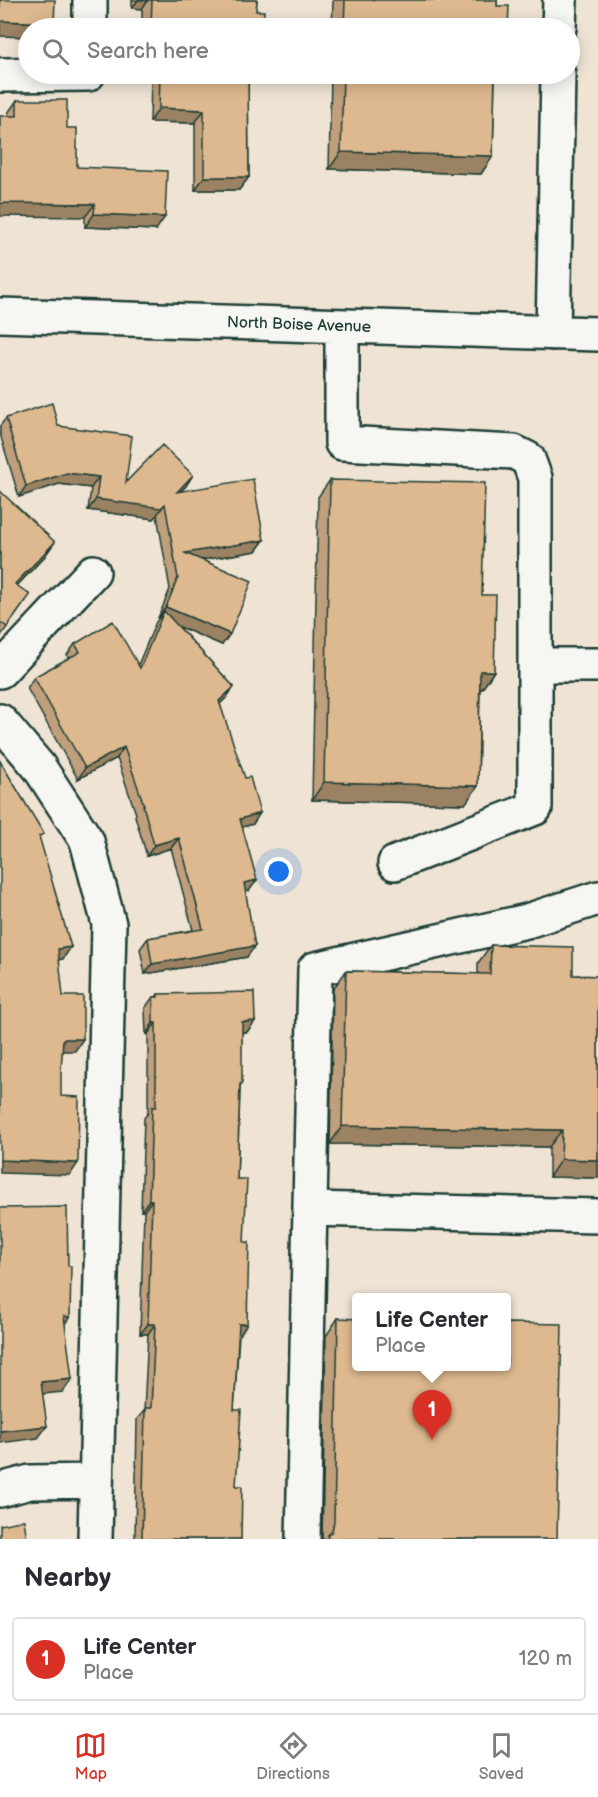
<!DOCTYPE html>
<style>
body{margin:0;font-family:"Balsamiq Sans",sans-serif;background:#f2f2f3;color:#2b2b33}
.you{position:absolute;left:279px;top:872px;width:21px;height:21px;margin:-15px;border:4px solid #fff;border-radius:50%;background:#1a73e8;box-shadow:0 0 0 9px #1a73e833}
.badge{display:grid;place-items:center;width:39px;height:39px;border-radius:50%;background:#d93025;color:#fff;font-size:20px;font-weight:700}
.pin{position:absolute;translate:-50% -50px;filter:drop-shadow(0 2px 3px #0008)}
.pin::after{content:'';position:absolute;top:32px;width:21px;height:18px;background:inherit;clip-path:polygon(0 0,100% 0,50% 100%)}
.popup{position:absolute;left:352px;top:1293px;width:159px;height:78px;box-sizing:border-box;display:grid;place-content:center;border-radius:6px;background:#fff;filter:drop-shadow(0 2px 4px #0005);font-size:20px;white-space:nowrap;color:#7c7c81}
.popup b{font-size:22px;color:#2b2b33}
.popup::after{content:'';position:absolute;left:50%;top:100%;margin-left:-12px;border:12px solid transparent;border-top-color:#fff}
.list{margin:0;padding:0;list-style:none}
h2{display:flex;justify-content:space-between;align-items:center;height:78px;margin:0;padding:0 24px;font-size:26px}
h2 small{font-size:20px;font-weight:400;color:#7c7c81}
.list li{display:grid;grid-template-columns:39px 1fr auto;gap:18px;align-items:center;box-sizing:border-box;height:84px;margin:0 12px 12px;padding:0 12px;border:2px solid #e1e1e2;border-radius:6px}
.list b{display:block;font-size:22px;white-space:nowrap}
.list p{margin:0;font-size:20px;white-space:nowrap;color:#7c7c81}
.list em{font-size:20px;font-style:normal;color:#7c7c81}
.icon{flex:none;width:33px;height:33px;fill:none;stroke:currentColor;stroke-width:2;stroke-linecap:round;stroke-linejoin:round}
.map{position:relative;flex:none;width:598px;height:1539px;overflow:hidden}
.search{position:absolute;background:#fff;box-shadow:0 3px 15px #0003;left:18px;right:18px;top:18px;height:66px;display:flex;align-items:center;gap:15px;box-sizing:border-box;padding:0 21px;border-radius:33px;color:#7c7c81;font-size:22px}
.sheet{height:174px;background:#fff}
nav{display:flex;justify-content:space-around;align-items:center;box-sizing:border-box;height:84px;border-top:2px solid #e1e1e2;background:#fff;font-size:16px;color:#7c7c81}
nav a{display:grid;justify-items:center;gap:3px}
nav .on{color:#d93025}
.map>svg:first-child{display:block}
</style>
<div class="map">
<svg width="598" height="1539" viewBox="0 0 598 1539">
<rect width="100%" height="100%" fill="#efe4d4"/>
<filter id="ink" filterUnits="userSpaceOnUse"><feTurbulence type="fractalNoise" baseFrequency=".0167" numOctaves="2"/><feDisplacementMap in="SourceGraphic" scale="12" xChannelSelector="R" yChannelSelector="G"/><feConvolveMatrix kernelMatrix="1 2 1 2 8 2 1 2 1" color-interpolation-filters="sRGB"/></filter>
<g filter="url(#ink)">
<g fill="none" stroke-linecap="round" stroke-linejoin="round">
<defs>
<path id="minor" d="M 90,28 L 90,0
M 559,28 L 560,0
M 0,75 L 88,74
M 0,315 L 598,334
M 342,326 L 342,443 L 514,452 L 528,459 L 535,478 L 535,808 L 395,863
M 553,333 L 558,74
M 535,665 L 598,665
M 0,671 L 93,572
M 0,721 L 39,767 L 87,841 L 109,924 L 95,1539
M 310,1209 L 598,1216
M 0,1490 L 30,1482 L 96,1481
M 303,1539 L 315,969 L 527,921 L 598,898"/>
</defs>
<use href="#minor" stroke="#1f3d34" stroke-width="38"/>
<use href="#minor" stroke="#f6f6f2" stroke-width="33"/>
</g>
<path fill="#bf9f7b" stroke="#1f3d34" stroke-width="1.5" d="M 132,0 L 257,0 L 256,11 L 263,28 L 142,28 L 142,9 L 132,8 Z
M 333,0 L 497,0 L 497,6 L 508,28 L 332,28 Z
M 151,74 L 254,74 L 252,76 L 248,76 L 249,177 L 239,190 L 195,190 L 195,123 L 150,122 Z
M 331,74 L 495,74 L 493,156 L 481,174 L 329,169 Z
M 17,100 L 67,128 L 77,167 L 156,230 L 85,227 L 85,217 L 8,116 L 8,113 Z
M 6,418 L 58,426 L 126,482 L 186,486 L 181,491 L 264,540 L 256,551 L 202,560 L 222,645 L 178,626 L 234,687 L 226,698 L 220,704 L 253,824 L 242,827 L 249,891 L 245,892 L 247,957 L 145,974 L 140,949 L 148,938 L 193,930 L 171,848 L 147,856 L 135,816 L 136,814 L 117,758 L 78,779 L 27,688 L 34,677 L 69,658 L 67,655 L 75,644 L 138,665 L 156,622 L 159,618 L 158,618 L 170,589 L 157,515 L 154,519 L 88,510 L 91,488 L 59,484 L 19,497 L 0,434 L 0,426 Z
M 330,480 L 482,595 L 494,671 L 482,689 L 480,689 L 478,786 L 465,804 L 312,800 L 318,497 Z
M 0,491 L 45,556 L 17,586 L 30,595 L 0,637 Z
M 491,945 L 573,975 L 598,976 L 598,1178 L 549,1177 L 549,1147 L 330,1144 L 333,989 L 346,971 L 478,974 L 478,963 Z
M 158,994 L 255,1021 L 247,1032 L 242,1032 L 237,1179 L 240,1335 L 239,1335 L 234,1410 L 236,1486 L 241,1539 L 135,1539 L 137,1419 L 144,1411 L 148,1334 L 140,1334 L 144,1211 L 141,1211 L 144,1118 L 148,1113 L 148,1034 L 146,1034 L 145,1008 L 153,997 L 156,997 Z
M 338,1318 L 557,1539 L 322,1539 L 326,1336 Z"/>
<path fill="#9b8264" stroke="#1f3d34" stroke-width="1.5" d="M 138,0 L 148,0 L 142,9 L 132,8 Z
M 0,21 L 54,23 L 50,28 L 28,28 L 28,37 L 0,36 Z
M 159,108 L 204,110 L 195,123 L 150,122 Z
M 341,152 L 493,156 L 481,174 L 329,169 Z
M 204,177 L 249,177 L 239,190 L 195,190 Z
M 0,203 L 95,204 L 85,217 L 0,216 Z
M 94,214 L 165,217 L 156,230 L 85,227 Z
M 67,473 L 99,477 L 91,488 L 59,484 L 19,497 L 26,486 Z
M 193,475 L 186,486 L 169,503 L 177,492 Z
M 96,499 L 165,504 L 154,519 L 88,510 Z
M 264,540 L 256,551 L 178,564 L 185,553 Z
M 55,542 L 45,556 L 5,598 L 15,584 Z
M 166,607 L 230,634 L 222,645 L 161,619 L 164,611 L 159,618 L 158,618 Z
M 480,671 L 494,671 L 482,689 L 468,689 Z
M 234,687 L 226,698 L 211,712 L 219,701 Z
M 124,747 L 117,758 L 78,779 L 85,768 Z
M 324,782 L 478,786 L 465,804 L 312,800 Z
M 260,813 L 253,824 L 232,830 L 240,819 Z
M 179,838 L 171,848 L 147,856 L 154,845 Z
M 257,880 L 249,891 L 236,894 L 244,883 Z
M 255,946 L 247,957 L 145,974 L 152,964 Z
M 71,947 L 63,959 L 50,961 L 58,949 Z
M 255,1021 L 247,1032 L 234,1032 L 242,1022 Z
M 153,1023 L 156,1023 L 148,1034 L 146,1034 Z
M 63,1039 L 83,1039 L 75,1051 L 54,1051 Z
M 342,1126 L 562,1130 L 549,1147 L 330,1144 Z
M 561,1159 L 598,1160 L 598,1178 L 549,1177 Z
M 0,1160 L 78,1163 L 70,1175 L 0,1173 Z
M 149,1200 L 152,1200 L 144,1211 L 141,1211 Z
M 64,1316 L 70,1317 L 61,1329 Z
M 148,1324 L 155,1324 L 148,1334 L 140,1334 Z
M 239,1324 L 247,1324 L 240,1335 L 232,1335 Z
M 72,1379 L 63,1392 L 32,1395 L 41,1382 Z
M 47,1426 L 38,1438 L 0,1443 L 0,1431 Z"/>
<path fill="#deb98f" stroke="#1f3d34" stroke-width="1.5" d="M 0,0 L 55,0 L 54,23 L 0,21 Z
M 152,0 L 257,0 L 256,11 L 264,11 L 263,28 L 151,28 Z
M 345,0 L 497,0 L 497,6 L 509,6 L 508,28 L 344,28 Z
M 160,74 L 248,74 L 249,177 L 204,177 L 204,110 L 159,108 Z
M 343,74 L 495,74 L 493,156 L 341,152 Z
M 17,100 L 67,100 L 67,128 L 77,128 L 77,167 L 167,171 L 165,217 L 94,214 L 95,204 L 0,203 L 0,116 L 17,116 Z
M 52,403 L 58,426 L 132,436 L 126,482 L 162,445 L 193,475 L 177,492 L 253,479 L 264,540 L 185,553 L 252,581 L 230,634 L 166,607 L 178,578 L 165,504 L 161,508 L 96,499 L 99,477 L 67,473 L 26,486 L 6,418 Z
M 330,480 L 485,483 L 482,595 L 496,595 L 494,671 L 480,671 L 478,786 L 324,782 Z
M 0,491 L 55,542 L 15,584 L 30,595 L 7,627 L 0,622 Z
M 164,611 L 234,687 L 219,701 L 245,778 L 250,777 L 260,813 L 240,819 L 257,880 L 244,883 L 255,946 L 152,964 L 148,938 L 203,929 L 179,838 L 154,845 L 143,805 L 144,805 L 124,747 L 85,768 L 34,677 L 80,652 L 75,644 L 113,621 L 140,668 Z
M 0,761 L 44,834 L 39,836 L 71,947 L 58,949 L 63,996 L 83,996 L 83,1039 L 63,1039 L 61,1071 L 61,1096 L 79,1097 L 78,1163 L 0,1160 Z
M 491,945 L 573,947 L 573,975 L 598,976 L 598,1160 L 561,1159 L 562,1130 L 342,1126 L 346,971 L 490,974 Z
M 254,992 L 255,1021 L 242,1022 L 242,1084 L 240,1084 L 237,1179 L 247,1179 L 244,1242 L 249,1242 L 247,1324 L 239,1324 L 234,1410 L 241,1410 L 236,1486 L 242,1486 L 241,1539 L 142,1539 L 145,1408 L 151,1408 L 155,1324 L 148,1324 L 152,1200 L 149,1200 L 152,1107 L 156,1107 L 156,1023 L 153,1023 L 153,997 L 158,997 L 158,994 Z
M 67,1207 L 68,1266 L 71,1266 L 70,1317 L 64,1316 L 72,1379 L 41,1382 L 47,1426 L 0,1431 L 0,1208 Z
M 338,1318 L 357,1319 L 357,1366 L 507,1366 L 507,1323 L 562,1324 L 557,1539 L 327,1539 L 328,1535 L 332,1531 L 334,1522 Z
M 24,1520 L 27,1539 L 0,1539 L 0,1525 Z"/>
</g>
<g text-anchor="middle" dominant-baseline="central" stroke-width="4.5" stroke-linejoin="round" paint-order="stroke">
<g font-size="16" fill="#1f3d34" stroke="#f6f6f2">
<text transform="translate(299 325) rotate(2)">North Boise Avenue</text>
</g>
</g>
</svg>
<div class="you"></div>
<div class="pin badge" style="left:432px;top:1440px">1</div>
<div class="popup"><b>Life Center</b>Place</div>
<div class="search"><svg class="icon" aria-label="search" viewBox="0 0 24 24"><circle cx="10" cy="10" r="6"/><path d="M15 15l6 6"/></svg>Search here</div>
</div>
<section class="sheet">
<h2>Nearby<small></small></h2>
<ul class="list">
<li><span class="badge">1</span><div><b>Life Center</b><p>Place</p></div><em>120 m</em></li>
</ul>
</section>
<nav>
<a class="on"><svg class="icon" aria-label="map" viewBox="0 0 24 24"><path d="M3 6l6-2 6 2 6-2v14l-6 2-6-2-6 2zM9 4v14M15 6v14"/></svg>Map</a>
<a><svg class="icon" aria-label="directions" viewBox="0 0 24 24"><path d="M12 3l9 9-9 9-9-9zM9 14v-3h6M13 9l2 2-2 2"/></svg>Directions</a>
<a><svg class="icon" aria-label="saved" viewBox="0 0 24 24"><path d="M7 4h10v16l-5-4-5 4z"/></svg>Saved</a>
</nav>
